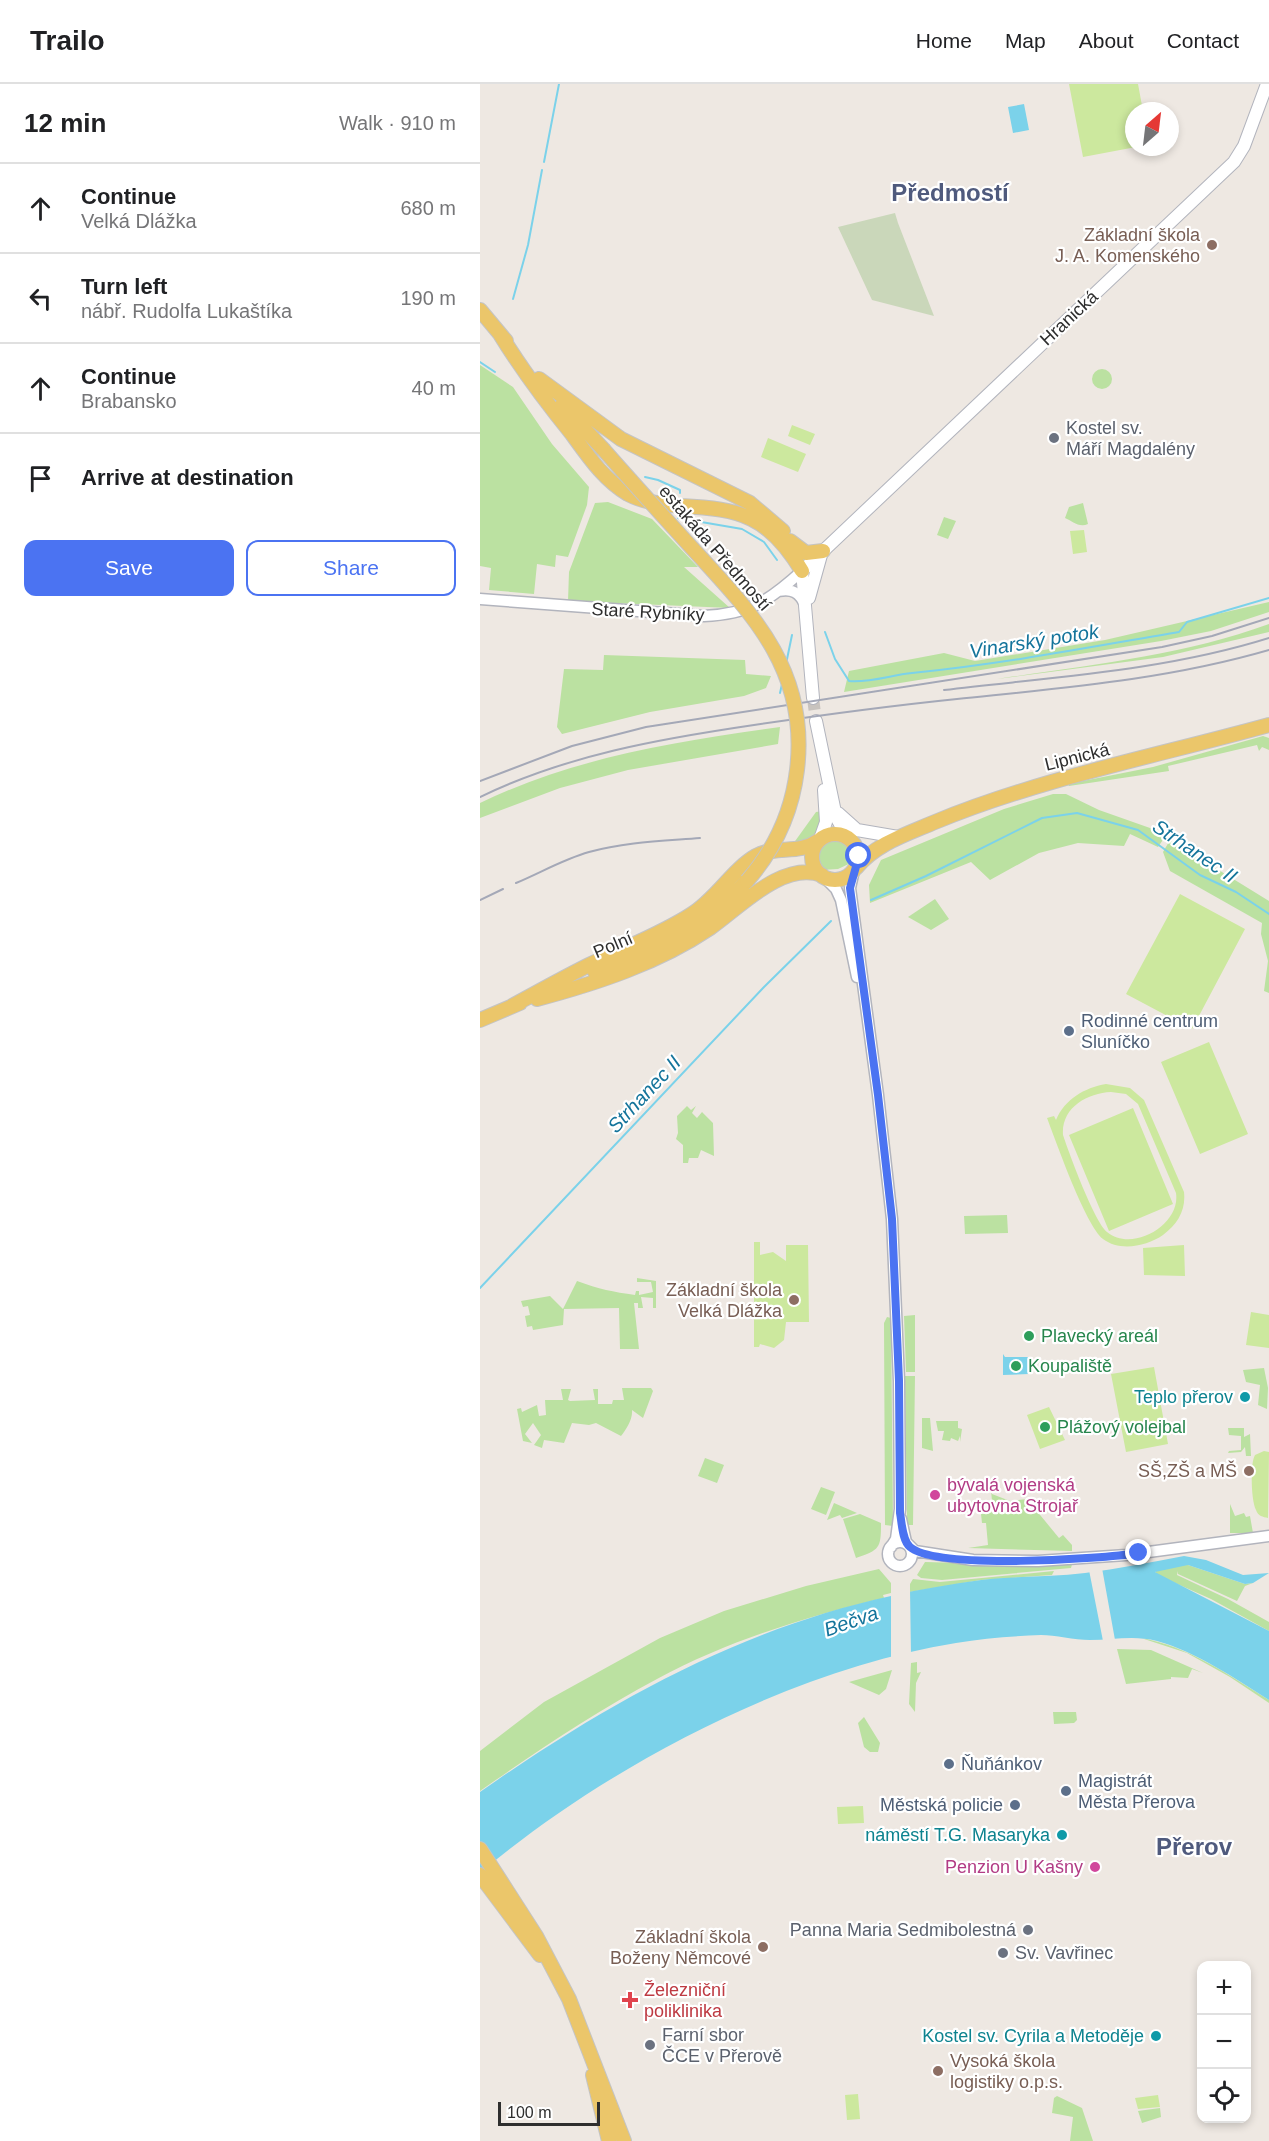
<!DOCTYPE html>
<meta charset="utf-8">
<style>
body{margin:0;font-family:Arial,sans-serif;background:#f2f2f2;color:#202124}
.controls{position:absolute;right:18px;bottom:18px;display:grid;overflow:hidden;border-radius:12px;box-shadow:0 3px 9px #0003}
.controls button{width:54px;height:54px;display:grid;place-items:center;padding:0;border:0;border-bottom:2px solid #e0e0e0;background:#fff;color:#202124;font:30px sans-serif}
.compass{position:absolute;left:645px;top:18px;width:54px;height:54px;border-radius:50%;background:#fff;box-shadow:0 3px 9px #0003;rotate:28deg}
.scale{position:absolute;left:18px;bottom:15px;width:102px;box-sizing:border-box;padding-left:6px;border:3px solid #2e2e2e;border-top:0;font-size:16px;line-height:21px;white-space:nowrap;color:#2e2e2e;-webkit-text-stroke:4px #fff;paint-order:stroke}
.stop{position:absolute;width:18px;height:18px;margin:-14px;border:4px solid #4b73f2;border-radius:50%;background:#fff}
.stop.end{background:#4b73f2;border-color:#fff;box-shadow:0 2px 6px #0008}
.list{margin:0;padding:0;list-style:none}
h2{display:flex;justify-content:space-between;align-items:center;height:78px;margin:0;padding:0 24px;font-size:26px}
h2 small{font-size:20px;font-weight:400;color:#757577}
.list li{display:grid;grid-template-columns:39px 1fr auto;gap:18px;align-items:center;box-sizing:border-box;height:90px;padding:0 24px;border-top:2px solid #e0e0e0}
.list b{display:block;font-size:22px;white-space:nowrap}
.list p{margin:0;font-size:20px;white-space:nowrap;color:#757577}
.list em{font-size:20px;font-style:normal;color:#757577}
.actions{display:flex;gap:12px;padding:18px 24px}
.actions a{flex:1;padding:14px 0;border:2px solid #4b73f2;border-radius:12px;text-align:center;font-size:21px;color:#4b73f2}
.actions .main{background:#4b73f2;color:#fff}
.icon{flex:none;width:33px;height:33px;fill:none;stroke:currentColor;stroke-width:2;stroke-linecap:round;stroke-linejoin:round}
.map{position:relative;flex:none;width:789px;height:2057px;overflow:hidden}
header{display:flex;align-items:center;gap:36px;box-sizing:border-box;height:84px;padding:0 30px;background:#fff;border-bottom:2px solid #e0e0e0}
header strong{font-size:28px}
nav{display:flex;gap:33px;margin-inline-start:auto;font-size:21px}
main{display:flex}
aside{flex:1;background:#fff}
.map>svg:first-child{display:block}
</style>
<header>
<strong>Trailo</strong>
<nav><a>Home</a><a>Map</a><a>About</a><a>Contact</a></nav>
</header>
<main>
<aside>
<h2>12 min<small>Walk · 910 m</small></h2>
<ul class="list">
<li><svg class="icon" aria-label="ahead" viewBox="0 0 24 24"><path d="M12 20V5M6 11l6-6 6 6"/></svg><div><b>Continue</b><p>Velká Dlážka</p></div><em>680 m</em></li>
<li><svg class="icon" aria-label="left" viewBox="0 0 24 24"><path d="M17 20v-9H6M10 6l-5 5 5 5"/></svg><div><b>Turn left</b><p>nábř. Rudolfa Lukaštíka</p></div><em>190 m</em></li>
<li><svg class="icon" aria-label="ahead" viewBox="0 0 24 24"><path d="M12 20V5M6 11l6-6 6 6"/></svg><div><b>Continue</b><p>Brabansko</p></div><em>40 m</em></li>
<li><svg class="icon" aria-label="arrive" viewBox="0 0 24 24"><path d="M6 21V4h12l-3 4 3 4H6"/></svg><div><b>Arrive at destination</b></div></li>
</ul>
<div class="actions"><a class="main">Save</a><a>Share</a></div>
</aside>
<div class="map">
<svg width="789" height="2057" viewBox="0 0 789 2057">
<rect width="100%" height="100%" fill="#eee8e2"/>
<path fill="#bbe1a1" d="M 0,281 L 33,303 L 72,360 L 109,403 L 107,421 L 88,473 L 76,471 L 75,483 L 57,480 L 54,510 L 9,506 L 11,484 L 0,482 Z
M612 295a10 10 0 1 1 20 0a10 10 0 1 1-20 0Z
M 128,418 L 172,435 L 218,483 L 204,483 L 250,524 L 88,517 L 89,488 L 115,419 Z
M 603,419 L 608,440 C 599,444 592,437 585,434 L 589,423 Z
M 464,433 L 476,437 L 468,455 L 457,451 Z
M 789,518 L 789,528 L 731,547 L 681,557 L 364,608 L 369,587 L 464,569 L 495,577 L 625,556 Z
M 789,540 L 789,548 L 683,573 L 517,595 C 608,581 702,572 789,540 Z
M 124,571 L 265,576 L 266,590 L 291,592 L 286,604 L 264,612 L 170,628 L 82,650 L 77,643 L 84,585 L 123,586 Z
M 300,643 L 298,660 L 148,686 L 80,704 L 0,734 L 0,719 C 95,673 196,658 300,643 Z
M 783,652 L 789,654 L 789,666 L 782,663 L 779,667 L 777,661 L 688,682 L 689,687 L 589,702 L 588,700 L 673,683 Z
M 573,710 L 586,710 L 619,726 L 687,750 L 678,763 L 650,750 L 644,762 L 598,759 L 559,769 L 510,796 L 491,778 L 390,819 L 389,801 L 401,776 L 524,725 Z
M 343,727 L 337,754 L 313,760 L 336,728 Z
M 359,754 L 370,761 L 373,778 L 358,785 L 342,786 C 332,770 340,754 359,754 Z
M 690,756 L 789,817 L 789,909 L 784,907 L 788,877 L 781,850 L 782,839 L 690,787 L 683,768 Z
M 455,815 L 469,835 L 451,846 L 428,833 Z
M 207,1022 L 211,1026 L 216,1022 L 212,1029 L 217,1034 L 222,1028 L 233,1039 L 234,1072 L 221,1066 L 218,1074 L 209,1074 L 208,1079 L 203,1079 L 203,1061 L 196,1055 L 198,1049 L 197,1032 Z
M 527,1131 L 528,1149 L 485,1150 L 484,1132 Z
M 157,1194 L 176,1197 L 176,1224 L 173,1224 L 173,1214 L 161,1213 L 163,1224 L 158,1224 L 158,1219 L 154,1219 L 159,1265 L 140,1265 L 139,1224 L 84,1225 L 83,1241 L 53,1246 L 52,1242 L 47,1243 L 45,1232 L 50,1231 L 48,1222 L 43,1223 L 41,1217 L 70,1212 L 83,1225 L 97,1197 C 119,1205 133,1208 155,1211 L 156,1207 L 159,1207 L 159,1211 L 173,1208 L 171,1198 L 157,1198 Z
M 435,1231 L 435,1288 L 426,1288 L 424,1232 Z
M 407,1233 L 411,1234 L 413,1442 L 405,1441 L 404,1239 Z
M 784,1284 L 788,1304 L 787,1325 L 778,1321 L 780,1301 L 766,1298 L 763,1286 Z
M 425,1292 L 435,1292 L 433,1441 L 427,1441 Z
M 142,1304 L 171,1304 L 173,1307 L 163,1334 L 152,1326 C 153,1335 146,1346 141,1352 L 116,1339 L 109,1341 L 92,1339 L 84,1359 L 64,1356 L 62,1364 L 54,1361 L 61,1351 L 53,1339 L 45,1350 L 52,1359 L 43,1357 L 37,1325 L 41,1324 L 42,1328 L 57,1321 L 59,1332 L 66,1331 L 65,1316 L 83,1316 L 81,1305 L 91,1305 L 88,1316 L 90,1317 L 115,1316 L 113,1305 L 118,1305 L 118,1320 L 132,1320 L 133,1316 L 144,1316 Z
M 442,1334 L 450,1334 L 453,1367 L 442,1364 Z
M 456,1337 L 478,1337 L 478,1344 L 482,1345 L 480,1358 L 480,1352 L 478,1357 L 471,1354 L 470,1357 L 462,1356 L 464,1347 L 458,1347 Z
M 748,1344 L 764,1344 L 764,1353 L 770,1350 L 771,1372 L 766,1372 L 765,1363 L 761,1368 L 748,1369 L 749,1367 L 761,1366 L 761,1352 L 749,1351 Z
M 225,1374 L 244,1381 L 237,1399 L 218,1392 Z
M 505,1402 L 510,1403 L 512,1410 L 530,1417 L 547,1415 L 579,1454 L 583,1451 L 592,1461 L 592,1467 L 488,1464 L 508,1461 L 506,1439 L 502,1439 L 501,1430 L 513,1428 L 511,1406 L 506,1407 Z
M 341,1403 L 355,1408 L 346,1431 L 331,1425 Z
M 354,1419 L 377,1429 L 362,1434 L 360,1431 L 347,1436 Z
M 750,1420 L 755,1432 L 764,1429 L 766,1433 L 770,1432 L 773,1449 L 750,1449 Z
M 380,1430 L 401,1439 C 401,1464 400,1466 376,1474 L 363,1435 Z
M 593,1477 L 591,1484 L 462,1496 L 441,1494 L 437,1491 L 445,1478 L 562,1481 Z
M 700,1481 L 708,1481 L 765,1500 L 773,1499 L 765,1502 L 757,1517 L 698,1490 L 698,1487 L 697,1491 L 748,1515 L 789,1538 L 789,1547 L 731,1515 L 675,1490 L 676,1487 Z
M 399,1485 L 411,1499 L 411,1509 L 403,1511 L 404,1514 C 326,1533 247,1557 177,1595 C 115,1628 57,1667 0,1707 L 0,1667 L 64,1618 L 180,1554 L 244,1527 L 326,1502 Z
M 574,1487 L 572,1491 L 501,1496 L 430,1508 L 430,1500 L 433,1495 L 460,1498 Z
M 661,1554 C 708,1562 749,1591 789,1616 L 789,1619 L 750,1593 L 707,1569 Z
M 637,1565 L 671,1566 L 723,1589 L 712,1585 L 708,1594 L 691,1593 L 691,1595 L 646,1600 Z
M 437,1578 L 437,1589 L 441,1588 L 436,1599 L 435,1628 L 429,1620 L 431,1579 Z
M 412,1586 L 406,1605 L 399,1611 L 369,1598 Z
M 573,1628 L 596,1628 L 597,1636 L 594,1639 L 574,1640 Z
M 384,1633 L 400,1659 L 398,1668 L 390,1668 L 384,1663 L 378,1639 Z
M 577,2012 L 602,2024 L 613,2057 L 590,2057 L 593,2033 L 572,2029 L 574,2014 Z
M 680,2024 L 681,2033 L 662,2039 L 658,2027 Z"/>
<path fill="#cad7ba" d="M 415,129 L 418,139 L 454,232 L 392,216 L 358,143 Z"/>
<path fill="#cce89e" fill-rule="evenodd" d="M 589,0 L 658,0 L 663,27 L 654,27 L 656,63 L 603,73 Z
M 312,341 L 335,350 L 330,361 L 308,352 Z
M 288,354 L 326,370 L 318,388 L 281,373 Z
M 604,446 L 607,468 L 593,470 L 590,447 Z
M 700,810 L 765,845 L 712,945 L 646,910 Z
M 729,958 L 768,1050 L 720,1070 L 681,978 Z
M 626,1000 L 650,1004 L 664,1016 L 704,1108 C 706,1126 698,1140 683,1151 C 667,1162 640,1168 623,1155 C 605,1140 577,1060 567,1034 L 574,1032 L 576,1036 C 585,1015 604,1004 626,1000 ZM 631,1008 L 646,1010 L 658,1020 L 696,1109 C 701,1141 652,1169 627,1148 C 614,1137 589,1069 583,1051 C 581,1024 607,1009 631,1008 Z
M 653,1024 L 693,1120 L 629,1147 L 589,1051 Z
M 274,1158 L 280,1158 L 280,1171 L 293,1168 L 306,1177 L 306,1161 L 328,1161 L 329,1238 L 306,1238 L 304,1256 L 294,1264 L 280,1260 L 279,1263 L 274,1263 Z
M 704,1161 L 705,1192 L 664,1191 L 663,1164 Z
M 771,1228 L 789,1231 L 789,1264 L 766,1261 Z
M 674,1283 L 688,1360 L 646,1368 L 631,1290 Z
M 569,1323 L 585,1356 L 560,1365 L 547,1331 Z
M 784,1367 L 789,1368 L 788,1434 C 783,1433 778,1432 776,1426 C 771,1417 770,1379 775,1371 Z
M 383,1722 L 384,1739 L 358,1740 L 357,1723 Z
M 378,2010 L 380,2035 L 367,2036 L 365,2011 Z
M 678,2011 L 680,2023 L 658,2025 L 655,2014 Z"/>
<path fill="#7bd2ea" d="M 544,20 L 549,46 L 533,49 L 528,23 Z
M 523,1270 L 525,1273 L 549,1273 L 549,1290 L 523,1291 Z
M 704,1472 L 726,1476 L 763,1491 L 789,1489 L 773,1499 L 765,1500 L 708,1481 L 675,1488 L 789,1547 L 789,1616 C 754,1594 717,1568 677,1557 C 654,1551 633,1556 610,1556 C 594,1556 575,1551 561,1551 C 535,1552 504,1554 476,1559 C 312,1585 127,1682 0,1789 L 0,1708 C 127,1619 259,1545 411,1512 C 441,1505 471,1500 501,1496 C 536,1492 571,1493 605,1489 C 638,1485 671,1478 704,1472 Z"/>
<path fill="#eee8e2" d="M 622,1484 L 635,1556 L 623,1557 L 609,1486 Z
M 430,1505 L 431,1571 L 411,1576 L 411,1509 Z"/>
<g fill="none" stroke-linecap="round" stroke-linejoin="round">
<path stroke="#7bd2ea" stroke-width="2" d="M 64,78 L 79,0
M 33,215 L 48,161 L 62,86
M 0,278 L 15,288
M 165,393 L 178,396 L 200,406 L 200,409
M 198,434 L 262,445 L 284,458 L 297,476
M 345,548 L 355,575 L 369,597 C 390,599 411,591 432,589 C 522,580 611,563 699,548 L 707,538 L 789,514
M 306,580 L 312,551
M 300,609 L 302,600
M 391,816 L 446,792 L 562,734 L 597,729 L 658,746 L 720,791 L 756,808 L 789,830
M 0,1204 L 284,903 L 351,837"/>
<path stroke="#c8c3be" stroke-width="12" stroke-dasharray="12 6" stroke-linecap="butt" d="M 333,614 L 336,637"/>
<defs>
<path id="tertiary" d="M 299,507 C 312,504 320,509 325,521
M 0,515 L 224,532 C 270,530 289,517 322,487
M 374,786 L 370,804 L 398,1011 L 412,1135 L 419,1297 L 420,1425 L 416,1455 L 411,1463
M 344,793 L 356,805 L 361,816 L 377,893
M 421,1435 L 426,1458 L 435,1467 L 493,1476 L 558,1477 L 646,1471 L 789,1452
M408 1470a12 12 0 1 1 24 0a12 12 0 1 1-24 0Z"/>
<path id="secondary" d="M 329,514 L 341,471
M 333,614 L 322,487 L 754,78 L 764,62 L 787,0
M 336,637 L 356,733 L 367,752
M 358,729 L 377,746 L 418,753
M 340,755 L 346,738 L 344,706"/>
<path id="primary" d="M 0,226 L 26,257
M 20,250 C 42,286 66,318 92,350 C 108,372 124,396 148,410 C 165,419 182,420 201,422 C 261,425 289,432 322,487
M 59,295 L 141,355 L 270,419 L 303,447
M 82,321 L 123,365
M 310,457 L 326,469 L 343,467
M332 773a23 23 0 1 1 46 0a23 23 0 1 1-46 0Z
M 376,784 C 395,760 427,750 455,738 C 562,694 677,672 789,641
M 115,888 C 171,864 225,842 267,797
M 57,915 C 117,899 178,879 230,844 C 259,824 303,776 342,791
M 32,922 C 58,908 83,894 109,881 C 143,864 180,851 212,830 C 237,814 252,786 276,772 C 296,761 319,771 338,757
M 0,936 L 40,919
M 0,1765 L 56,1852 L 89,1915 L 144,2057
M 0,1791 L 60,1871
M 113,1991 L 129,2057"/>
</defs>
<use href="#tertiary" stroke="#b2b4bd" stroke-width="13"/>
<use href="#secondary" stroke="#b2b4bd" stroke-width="14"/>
<use href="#primary" stroke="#c4c4c4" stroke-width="16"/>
<use href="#tertiary" stroke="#fff" stroke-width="10"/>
<use href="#secondary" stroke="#fff" stroke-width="12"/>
<use href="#primary" stroke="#ebc66a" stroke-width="14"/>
<path stroke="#a4a8b7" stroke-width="2" d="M 464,606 C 572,593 684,587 789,554
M 0,697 L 92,662 L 166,643 L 682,563 L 732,552 L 789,534
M 0,713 C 87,671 179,655 274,641 C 342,631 409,622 477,615 C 582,604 686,596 789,566
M 36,799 C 60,789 84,775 109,768 C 145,758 183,757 220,754
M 0,816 L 23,805"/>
<defs>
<path id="primary-bridge" d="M 123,365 C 152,398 182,431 212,464 C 274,531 329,588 317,686 C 312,728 294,766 267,797"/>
</defs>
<use href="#primary-bridge" stroke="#c4c4c4" stroke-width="16" stroke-linecap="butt"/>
<use href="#primary-bridge" stroke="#ebc66a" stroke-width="14"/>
</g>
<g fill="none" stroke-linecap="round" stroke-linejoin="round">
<path stroke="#4b73f2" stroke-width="8" d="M 379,772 L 370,804 L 398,1011 L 412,1135 L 419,1297 L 420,1429 C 422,1439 422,1456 430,1463 C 457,1486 621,1475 659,1469"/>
</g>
<g fill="#8d6e63" stroke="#fff" stroke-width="2">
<circle cx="732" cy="161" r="6"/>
<circle cx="314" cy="1216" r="6"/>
<circle cx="769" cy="1387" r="6"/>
<circle cx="283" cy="1863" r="6"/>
<circle cx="458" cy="1987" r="6"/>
</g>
<g fill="#6b7280" stroke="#fff" stroke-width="2">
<circle cx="574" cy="354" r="6"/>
<circle cx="548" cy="1846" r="6"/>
<circle cx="523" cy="1869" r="6"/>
<circle cx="170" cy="1961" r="6"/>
</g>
<g fill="#5c6f8a" stroke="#fff" stroke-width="2">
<circle cx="589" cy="947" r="6"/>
<circle cx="469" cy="1680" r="6"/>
<circle cx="586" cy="1707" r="6"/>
<circle cx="535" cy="1721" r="6"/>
</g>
<g fill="#2e9e5b" stroke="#fff" stroke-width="2">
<circle cx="549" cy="1252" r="6"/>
<circle cx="536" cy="1282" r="6"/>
<circle cx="565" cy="1343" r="6"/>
</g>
<g fill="#0f9aa8" stroke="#fff" stroke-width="2">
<circle cx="765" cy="1313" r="6"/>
<circle cx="582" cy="1751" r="6"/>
<circle cx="676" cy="1952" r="6"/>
</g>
<g fill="#d1479c" stroke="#fff" stroke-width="2">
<circle cx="455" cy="1411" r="6"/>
<circle cx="615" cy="1783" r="6"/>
</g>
<path fill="#e0444e" stroke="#fff" stroke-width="2" d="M147 1907h6v6h6v6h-6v6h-6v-6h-6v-6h6z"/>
<g text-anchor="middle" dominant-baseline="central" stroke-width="4.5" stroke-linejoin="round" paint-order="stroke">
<g font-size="18" fill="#785e54" stroke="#fff" text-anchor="end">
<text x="720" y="151">Základní škola<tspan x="720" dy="21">J. A. Komenského</tspan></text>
<text x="302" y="1206">Základní škola<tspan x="302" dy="21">Velká Dlážka</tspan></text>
<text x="757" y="1387">SŠ,ZŠ a MŠ</text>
<text x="271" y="1853">Základní škola<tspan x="271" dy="21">Boženy Němcové</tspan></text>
<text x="470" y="1977" text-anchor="start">Vysoká škola<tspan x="470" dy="21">logistiky o.p.s.</tspan></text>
</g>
<g font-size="18" fill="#2e2e2e" stroke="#fff">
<text transform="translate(589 234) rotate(-43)">Hranická</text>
<text transform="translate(235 464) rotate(49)">estakáda Předmostí</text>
<text transform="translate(168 528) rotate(3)">Staré Rybníky</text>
<text transform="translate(597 673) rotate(-14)">Lipnická</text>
<text transform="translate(133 861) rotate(-23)">Polní</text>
</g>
<g font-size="18" fill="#5b616d" stroke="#fff" text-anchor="start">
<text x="586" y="344">Kostel sv.<tspan x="586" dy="21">Máří Magdalény</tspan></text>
<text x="536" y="1846" text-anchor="end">Panna Maria Sedmibolestná</text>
<text x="535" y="1869">Sv. Vavřinec</text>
<text x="182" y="1951">Farní sbor<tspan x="182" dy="21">ČCE v Přerově</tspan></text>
</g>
<g font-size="18" fill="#4e5e75" stroke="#fff" text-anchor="start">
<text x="601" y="937">Rodinné centrum<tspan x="601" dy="21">Sluníčko</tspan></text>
<text x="481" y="1680">Ňuňánkov</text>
<text x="598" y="1697">Magistrát<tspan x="598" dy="21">Města Přerova</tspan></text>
<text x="523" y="1721" text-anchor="end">Městská policie</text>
</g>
<g font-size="18" fill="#27864d" stroke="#fff" text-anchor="start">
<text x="561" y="1252">Plavecký areál</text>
<text x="548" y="1282">Koupaliště</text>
<text x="577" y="1343">Plážový volejbal</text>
</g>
<g font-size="18" fill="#0d838f" stroke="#fff" text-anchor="end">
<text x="753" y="1313">Teplo přerov</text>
<text x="570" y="1751">náměstí T.G. Masaryka</text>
<text x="664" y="1952">Kostel sv. Cyrila a Metoděje</text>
</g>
<g font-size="18" fill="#b23c85" stroke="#fff" text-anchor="start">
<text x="467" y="1401">bývalá vojenská<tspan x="467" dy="21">ubytovna Strojař</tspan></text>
<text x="603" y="1783" text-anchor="end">Penzion U Kašny</text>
</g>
<g font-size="18" fill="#be3a42" stroke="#fff" text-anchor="start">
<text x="164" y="1906">Železniční<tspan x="164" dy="21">poliklinika</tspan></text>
</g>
<g font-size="20" font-style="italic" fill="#14749b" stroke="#fff">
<text transform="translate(554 557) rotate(-9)">Vinarský potok</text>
<text transform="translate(715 767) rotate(34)">Strhanec II</text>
<text transform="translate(164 1010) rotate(-47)">Strhanec II</text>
<text transform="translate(371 1537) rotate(-19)">Bečva</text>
</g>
<g font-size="24" font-weight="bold" fill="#4f5a7d" stroke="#fff">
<text x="470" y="108">Předmostí</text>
<text x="714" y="1762">Přerov</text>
</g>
</g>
</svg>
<div class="controls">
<button>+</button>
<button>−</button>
<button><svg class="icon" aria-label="locate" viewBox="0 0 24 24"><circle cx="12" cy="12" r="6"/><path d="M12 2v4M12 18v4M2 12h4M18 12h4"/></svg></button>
</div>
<svg class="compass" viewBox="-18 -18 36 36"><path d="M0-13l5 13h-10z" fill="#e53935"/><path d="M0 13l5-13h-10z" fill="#757577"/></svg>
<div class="scale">100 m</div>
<div class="stop" style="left:379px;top:772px"></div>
<div class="stop end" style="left:659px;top:1469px"></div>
</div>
</main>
